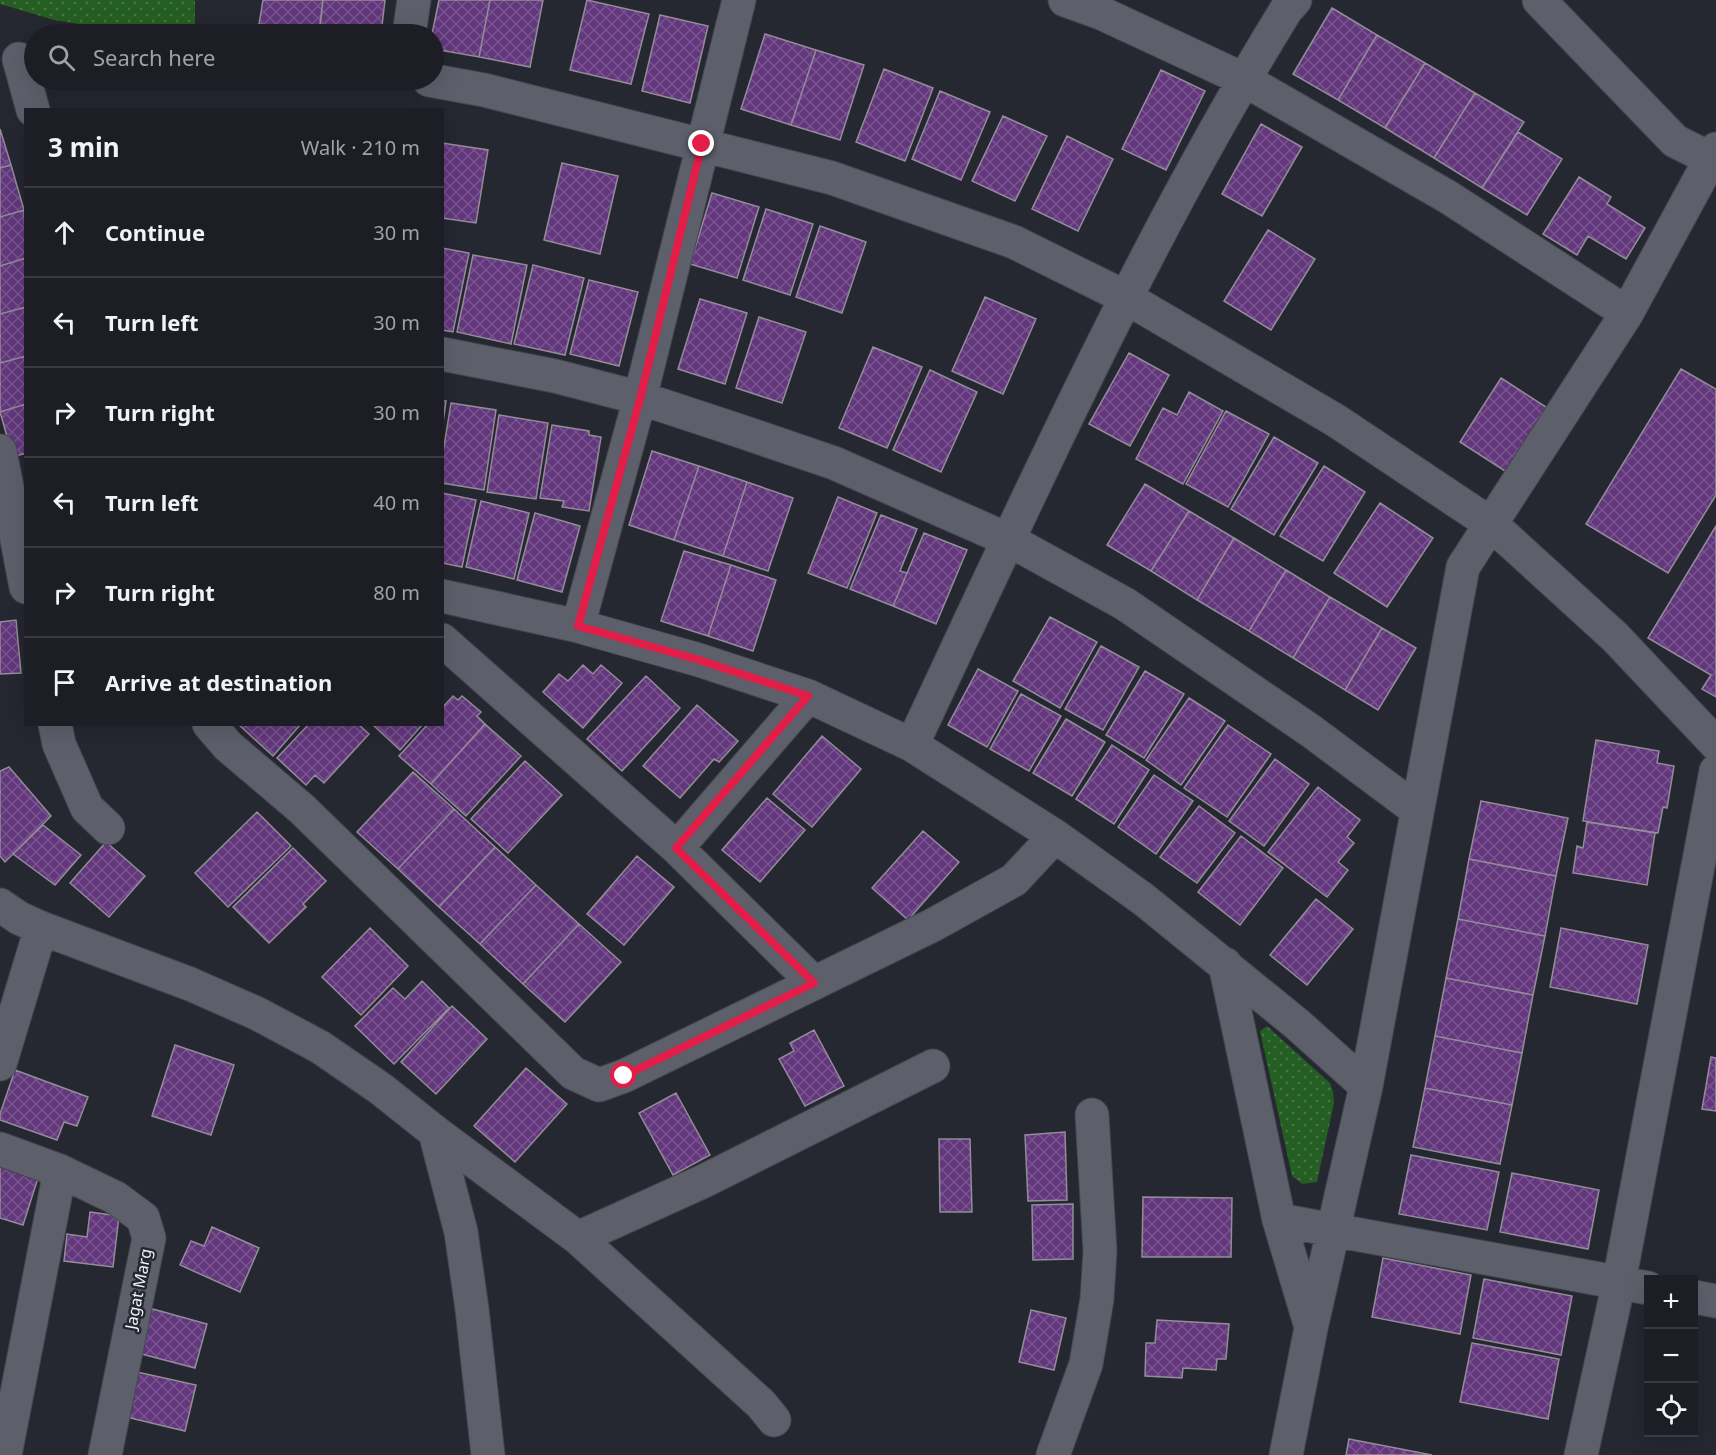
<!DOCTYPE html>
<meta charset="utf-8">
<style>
body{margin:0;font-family:"Noto Sans",sans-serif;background:#292a32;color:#f1f3f6}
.controls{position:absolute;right:18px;bottom:18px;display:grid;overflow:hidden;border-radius:0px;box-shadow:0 6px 24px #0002}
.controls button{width:54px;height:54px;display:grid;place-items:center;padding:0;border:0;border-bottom:2px solid #3a3b42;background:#1c1d25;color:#f1f3f6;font:30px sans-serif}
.stop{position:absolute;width:18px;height:18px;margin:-14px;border:4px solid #e11d48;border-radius:50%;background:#fff}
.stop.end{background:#e11d48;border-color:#fff;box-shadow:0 2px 6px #0008}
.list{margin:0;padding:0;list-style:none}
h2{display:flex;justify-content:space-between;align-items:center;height:78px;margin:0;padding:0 24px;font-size:26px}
h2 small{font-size:20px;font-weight:400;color:#a0a2a7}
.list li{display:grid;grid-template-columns:39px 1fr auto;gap:18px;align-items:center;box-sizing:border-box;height:90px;padding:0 24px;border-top:2px solid #3a3b42}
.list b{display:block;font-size:22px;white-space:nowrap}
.list em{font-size:20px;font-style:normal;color:#a0a2a7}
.icon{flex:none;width:33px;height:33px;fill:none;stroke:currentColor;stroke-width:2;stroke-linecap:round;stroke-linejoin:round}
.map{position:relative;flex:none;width:1716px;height:1455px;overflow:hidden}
.search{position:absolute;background:#1c1d25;box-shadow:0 6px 24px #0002;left:24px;top:24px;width:420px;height:66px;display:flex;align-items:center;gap:15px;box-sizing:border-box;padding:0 21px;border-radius:33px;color:#a0a2a7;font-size:22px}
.panel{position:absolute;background:#1c1d25;box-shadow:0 6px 24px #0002;left:24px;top:108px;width:420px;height:618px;border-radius:0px}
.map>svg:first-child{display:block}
</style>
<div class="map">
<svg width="1716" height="1455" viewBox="0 0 1716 1455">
<defs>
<pattern id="green-dots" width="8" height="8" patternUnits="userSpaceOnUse" patternTransform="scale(1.5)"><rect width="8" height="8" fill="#255e23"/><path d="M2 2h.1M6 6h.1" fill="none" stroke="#457644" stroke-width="1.8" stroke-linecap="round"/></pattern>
<pattern id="building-cross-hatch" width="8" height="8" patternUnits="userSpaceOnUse" patternTransform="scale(1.5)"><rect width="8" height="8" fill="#62377c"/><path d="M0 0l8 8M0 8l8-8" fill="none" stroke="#795490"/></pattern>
</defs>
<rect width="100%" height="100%" fill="#252731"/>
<path fill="url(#green-dots)" d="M 0,0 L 195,0 L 195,28 L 91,26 L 54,20 L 0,4 Z
M 1267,1026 L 1330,1083 L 1333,1092 L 1334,1103 L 1317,1182 L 1302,1184 L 1292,1176 L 1260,1031 Z"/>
<path fill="url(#building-cross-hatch)" stroke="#938c99" stroke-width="1.5" d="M 263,0 L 323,0 L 319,32 L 259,24 Z
M 323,0 L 385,0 L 381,34 L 365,34 L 320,28 Z
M 439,0 L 490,0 L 479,57 L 434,49 L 432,34 Z
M 490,0 L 543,0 L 530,67 L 479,57 Z
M 587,0 L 649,14 L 631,84 L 570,70 Z
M 1332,8 L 1377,35 L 1338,100 L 1293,74 Z
M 660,15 L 708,26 L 690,103 L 642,91 Z
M 765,34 L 816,50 L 791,125 L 741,109 Z
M 1377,35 L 1425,63 L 1385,128 L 1338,100 Z
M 816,50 L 864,65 L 840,140 L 791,125 Z
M 1425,63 L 1475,93 L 1434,158 L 1385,128 Z
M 884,69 L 933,88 L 905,161 L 856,142 Z
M 1161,70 L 1205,91 L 1166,170 L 1122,149 Z
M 940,91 L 990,112 L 961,180 L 912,159 Z
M 1475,93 L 1524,122 L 1482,188 L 1434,158 Z
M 1003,116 L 1047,136 L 1015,201 L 972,181 Z
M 1261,124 L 1302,147 L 1262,216 L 1222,194 Z
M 0,129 L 11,165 L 0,168 Z
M 1518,132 L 1562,159 L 1527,215 L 1482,188 Z
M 1067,136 L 1113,159 L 1078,231 L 1032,209 Z
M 442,143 L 488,150 L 476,223 L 442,218 Z
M 562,163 L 618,176 L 600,254 L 544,240 Z
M 11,165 L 24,210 L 0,217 L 0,168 Z
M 1579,177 L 1611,197 L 1607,204 L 1645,228 L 1626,259 L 1588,236 L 1577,255 L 1543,234 Z
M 712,193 L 759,207 L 737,278 L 690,264 Z
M 766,209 L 813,224 L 790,295 L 743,280 Z
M 24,210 L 26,258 L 0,266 L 0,217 Z
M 820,226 L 866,242 L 842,313 L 796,297 Z
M 1268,230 L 1315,259 L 1271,330 L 1224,301 Z
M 442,248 L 469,253 L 453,332 L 442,330 Z
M 473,255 L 527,265 L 511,344 L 457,332 Z
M 26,258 L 26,307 L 0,314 L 0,266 Z
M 533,265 L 584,278 L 565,355 L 514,344 Z
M 589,280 L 638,292 L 619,366 L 570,354 Z
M 985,297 L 1036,319 L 1003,394 L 952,371 Z
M 700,299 L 747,313 L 725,384 L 678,369 Z
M 26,307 L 26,356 L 0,363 L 0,314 Z
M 759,317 L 806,332 L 782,403 L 736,388 Z
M 873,347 L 922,367 L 887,448 L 839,428 Z
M 1129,353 L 1169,375 L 1130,446 L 1089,424 Z
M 26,356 L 26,404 L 0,412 L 0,363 Z
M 1681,369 L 1716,389 L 1716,495 L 1668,573 L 1586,524 Z
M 930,370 L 977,392 L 941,472 L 893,450 Z
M 1501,378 L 1549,409 L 1508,473 L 1460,442 Z
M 1189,392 L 1223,411 L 1183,484 L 1136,459 L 1163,408 L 1177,415 Z
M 442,401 L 446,401 L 442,430 Z
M 451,403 L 496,410 L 484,490 L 442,483 L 442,459 Z
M 26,404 L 26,453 L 13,457 L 0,412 Z
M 1226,411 L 1269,434 L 1228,507 L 1186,484 Z
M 499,415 L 548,423 L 536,499 L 487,492 Z
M 552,425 L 589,431 L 589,435 L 601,437 L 589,511 L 562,507 L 564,501 L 540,498 Z
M 1274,437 L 1318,463 L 1274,535 L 1231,509 Z
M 652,451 L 699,466 L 674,540 L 629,525 Z
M 699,466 L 747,482 L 723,556 L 674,540 Z
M 1324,466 L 1365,492 L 1323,561 L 1280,536 Z
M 747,482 L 793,498 L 768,571 L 723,556 Z
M 1145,484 L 1189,511 L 1151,571 L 1107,545 Z
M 442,493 L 476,500 L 462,567 L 442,563 Z
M 838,497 L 877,513 L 847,588 L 808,573 Z
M 481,501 L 529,513 L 514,579 L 466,567 Z
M 1380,503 L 1433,538 L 1387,607 L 1334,573 Z
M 1189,511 L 1234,538 L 1197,600 L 1151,571 Z
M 535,513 L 580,526 L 562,592 L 517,580 Z
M 881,515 L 917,529 L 900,571 L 907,573 L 893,606 L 850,589 Z
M 1716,526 L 1716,697 L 1702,689 L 1711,675 L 1648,638 Z
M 924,533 L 967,550 L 936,624 L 893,606 Z
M 1234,538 L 1286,570 L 1249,631 L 1197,600 Z
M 684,551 L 731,565 L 708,636 L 661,621 Z
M 731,565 L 776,580 L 753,651 L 708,636 Z
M 1286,570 L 1330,597 L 1293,658 L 1249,631 Z
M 1330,597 L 1382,628 L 1345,690 L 1293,658 Z
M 1050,617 L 1097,642 L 1060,708 L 1013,681 Z
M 16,620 L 21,673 L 0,674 L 0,622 Z
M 1382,628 L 1416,648 L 1378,710 L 1345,690 Z
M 1101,646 L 1139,667 L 1103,730 L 1065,709 Z
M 583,665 L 593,674 L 601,665 L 622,683 L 583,728 L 543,692 L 559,674 L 568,681 Z
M 978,669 L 1018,691 L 987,747 L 948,725 Z
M 1145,671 L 1184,694 L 1144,758 L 1106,735 Z
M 646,676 L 680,708 L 622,771 L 587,739 Z
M 1021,694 L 1061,716 L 1029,771 L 990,749 Z
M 453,696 L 458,700 L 462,696 L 481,712 L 477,716 L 485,724 L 431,784 L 399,756 L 428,724 L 442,724 L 442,708 Z
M 1189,698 L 1225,721 L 1181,785 L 1146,760 Z
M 697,705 L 738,741 L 719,762 L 714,759 L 680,798 L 643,766 Z
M 1066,719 L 1105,742 L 1072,796 L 1033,773 Z
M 238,724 L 301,724 L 273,756 Z
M 309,724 L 358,724 L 369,734 L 324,783 L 315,775 L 306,785 L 277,758 Z
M 372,724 L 423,724 L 400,750 Z
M 485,724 L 521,756 L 466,816 L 431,784 Z
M 1228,725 L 1271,754 L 1227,817 L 1184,788 Z
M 822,736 L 861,769 L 812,827 L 773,794 Z
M 1596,740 L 1659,751 L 1657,763 L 1674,766 L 1667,808 L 1663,807 L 1658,833 L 1583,821 Z
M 1112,745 L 1149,770 L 1114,824 L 1076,799 Z
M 1275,759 L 1309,784 L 1264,846 L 1229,821 Z
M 525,761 L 562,795 L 508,853 L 471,819 Z
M 9,767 L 51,816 L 5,862 L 0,856 L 0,771 Z
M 413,772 L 454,809 L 398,869 L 357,832 Z
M 1154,775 L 1193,801 L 1156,854 L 1118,827 Z
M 1318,787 L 1360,820 L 1347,837 L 1354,843 L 1338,862 L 1348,870 L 1327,897 L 1268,852 Z
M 767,798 L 805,830 L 760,882 L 722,850 Z
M 1481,801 L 1568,818 L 1556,876 L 1469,859 Z
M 1199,806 L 1235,833 L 1197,883 L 1160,857 Z
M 454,809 L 495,847 L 439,907 L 398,869 Z
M 257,812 L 291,846 L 228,907 L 195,873 Z
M 1587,822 L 1655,833 L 1647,885 L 1573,873 L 1577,846 L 1583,848 Z
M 43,825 L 81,855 L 55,885 L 13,854 Z
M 923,831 L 959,862 L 908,920 L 872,888 Z
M 1241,836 L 1283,868 L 1240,925 L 1198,892 Z
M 106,842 L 145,876 L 109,917 L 70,883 Z
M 495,847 L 536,885 L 480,944 L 439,907 Z
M 293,848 L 326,881 L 303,904 L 306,907 L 269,943 L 233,907 Z
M 637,856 L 674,887 L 624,945 L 587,914 Z
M 1469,859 L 1556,876 L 1545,936 L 1458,919 Z
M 536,885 L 579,924 L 523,984 L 480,944 Z
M 1316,899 L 1353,929 L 1307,985 L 1270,955 Z
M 1458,919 L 1545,936 L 1533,995 L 1446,978 Z
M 579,924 L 621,962 L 565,1022 L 523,984 Z
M 370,928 L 408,966 L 361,1015 L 322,977 Z
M 1561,928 L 1648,945 L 1637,1004 L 1550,987 Z
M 1446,978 L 1533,995 L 1522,1053 L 1435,1036 Z
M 422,981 L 449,1008 L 394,1064 L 355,1026 L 393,988 L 405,999 Z
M 452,1006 L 487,1039 L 436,1094 L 401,1062 Z
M 814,1030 L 844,1086 L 805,1106 L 779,1059 L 794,1051 L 790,1043 Z
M 1435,1036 L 1522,1053 L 1512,1105 L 1425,1088 Z
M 175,1045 L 234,1065 L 211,1135 L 152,1116 Z
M 1711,1057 L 1716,1058 L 1716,1111 L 1702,1109 Z
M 526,1068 L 567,1104 L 515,1162 L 474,1126 Z
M 15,1070 L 88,1097 L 77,1126 L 64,1122 L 57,1140 L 0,1120 L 0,1114 Z
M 1425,1088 L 1512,1105 L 1500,1164 L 1413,1147 Z
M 676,1093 L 710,1155 L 673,1175 L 639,1113 Z
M 1065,1132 L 1067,1200 L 1028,1201 L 1025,1135 Z
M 939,1139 L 970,1139 L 972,1212 L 940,1212 Z
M 1411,1155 L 1499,1172 L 1487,1230 L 1399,1214 Z
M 0,1165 L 38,1178 L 23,1225 L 0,1218 Z
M 1512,1173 L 1599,1190 L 1588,1249 L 1500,1232 Z
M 1143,1197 L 1232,1198 L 1231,1257 L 1142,1257 Z
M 1073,1204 L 1073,1259 L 1033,1260 L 1032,1205 Z
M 90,1212 L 119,1216 L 113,1267 L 64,1261 L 67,1234 L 87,1237 Z
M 212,1227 L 259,1248 L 240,1292 L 180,1265 L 191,1241 L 204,1246 Z
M 1383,1258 L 1471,1275 L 1460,1334 L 1372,1317 Z
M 1484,1279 L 1572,1296 L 1561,1355 L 1473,1338 Z
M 142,1306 L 207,1324 L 195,1368 L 130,1351 Z
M 1031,1310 L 1066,1318 L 1054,1370 L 1019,1362 Z
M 1157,1320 L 1229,1324 L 1226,1359 L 1217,1359 L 1216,1370 L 1183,1368 L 1182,1378 L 1145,1376 L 1146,1343 L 1155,1343 Z
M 1472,1343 L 1559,1359 L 1548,1419 L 1460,1402 Z
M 137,1372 L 196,1385 L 185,1431 L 126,1417 Z
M 1349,1439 L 1432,1455 L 1346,1455 Z"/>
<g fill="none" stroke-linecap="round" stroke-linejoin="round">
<defs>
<path id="minor" d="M 1065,0 L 1101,13 L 1243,79 L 1448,197 L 1627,313
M 1539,0 L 1675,141 L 1711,159
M 409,34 L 414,0
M 19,59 L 33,110
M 429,80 L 484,90 L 832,178 L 1014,242 L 1125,297 L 1335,420 L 1491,524 L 1615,637 L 1716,744
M 442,354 L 555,376 L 640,398 L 737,430 L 834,463 L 1009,540 L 1125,604 L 1311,731 L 1417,810
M 0,451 L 26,587
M 442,596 L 578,626 L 699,660 L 808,696 L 912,745 L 1055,836 L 1143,899 L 1297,1024 L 1366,1086
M 578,626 L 640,398 L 739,0
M 442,640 L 677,848 L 814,983
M 55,724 L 59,744 L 87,808 L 108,828
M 209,724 L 228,746 L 302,809 L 573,1073 L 599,1085 L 624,1076 L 933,925 L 1014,880 L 1055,836
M 912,745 C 1029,496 1142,244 1286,10 L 1295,0
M 677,848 L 808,696
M 0,905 L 19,918 L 41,928 L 190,984 L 256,1013 L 320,1047 L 381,1089 L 435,1132 L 578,1238 L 761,1404 L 774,1420
M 1225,964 L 1279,1220 L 1311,1327
M 0,1064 L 41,928
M 435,1132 L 461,1232 L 472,1309 L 488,1455
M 0,1149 L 60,1171 L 116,1198 L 143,1218 L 149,1238 L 105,1455
M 1279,1220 L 1648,1288
M 578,1238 L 704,1181 L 933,1066
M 1694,1297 L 1716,1301
M 5,1455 L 60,1171
M 1053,1455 L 1086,1364 L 1097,1299 L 1100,1251 L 1092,1115
M 1286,1455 L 1311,1328 L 1366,1086 L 1463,567 L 1627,313 L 1716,149
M 1581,1455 L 1619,1282 L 1716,771"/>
</defs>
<use href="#minor" stroke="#44464f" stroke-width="35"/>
<use href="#minor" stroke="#5d5f6b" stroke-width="33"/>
</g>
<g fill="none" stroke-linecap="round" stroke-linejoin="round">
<path stroke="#e11d48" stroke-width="8" d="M 624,1076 L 814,983 L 676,848 L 808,696 L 699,660 L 578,626 L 640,399 L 702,144"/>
</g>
<g text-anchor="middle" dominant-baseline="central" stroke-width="5" stroke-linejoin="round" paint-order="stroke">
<g font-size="16" fill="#f1f3fa" stroke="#252731">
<text transform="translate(138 1289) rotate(-79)">Jagat Marg</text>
</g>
</g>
</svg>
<div class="controls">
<button>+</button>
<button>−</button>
<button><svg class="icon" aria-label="locate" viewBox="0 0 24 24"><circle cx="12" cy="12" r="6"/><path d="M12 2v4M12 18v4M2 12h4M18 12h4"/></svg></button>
</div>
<div class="stop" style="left:624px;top:1076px"></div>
<div class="stop end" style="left:702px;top:144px"></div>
<div class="search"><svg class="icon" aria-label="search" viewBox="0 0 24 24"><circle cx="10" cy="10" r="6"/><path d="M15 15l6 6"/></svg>Search here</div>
<section class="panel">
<h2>3 min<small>Walk · 210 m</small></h2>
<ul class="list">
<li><svg class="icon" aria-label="ahead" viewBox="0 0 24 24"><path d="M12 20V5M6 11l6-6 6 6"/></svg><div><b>Continue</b></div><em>30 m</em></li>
<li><svg class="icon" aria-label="left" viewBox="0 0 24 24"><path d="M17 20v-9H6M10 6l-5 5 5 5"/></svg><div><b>Turn left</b></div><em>30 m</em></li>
<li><svg class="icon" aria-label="right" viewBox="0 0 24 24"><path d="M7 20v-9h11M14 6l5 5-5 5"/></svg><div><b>Turn right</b></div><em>30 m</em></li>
<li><svg class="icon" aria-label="left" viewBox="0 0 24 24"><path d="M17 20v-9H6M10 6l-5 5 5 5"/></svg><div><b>Turn left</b></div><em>40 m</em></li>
<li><svg class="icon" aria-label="right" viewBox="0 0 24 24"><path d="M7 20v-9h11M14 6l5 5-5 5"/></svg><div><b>Turn right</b></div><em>80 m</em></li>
<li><svg class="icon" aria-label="arrive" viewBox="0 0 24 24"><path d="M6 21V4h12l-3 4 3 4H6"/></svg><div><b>Arrive at destination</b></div></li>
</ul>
</section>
</div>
